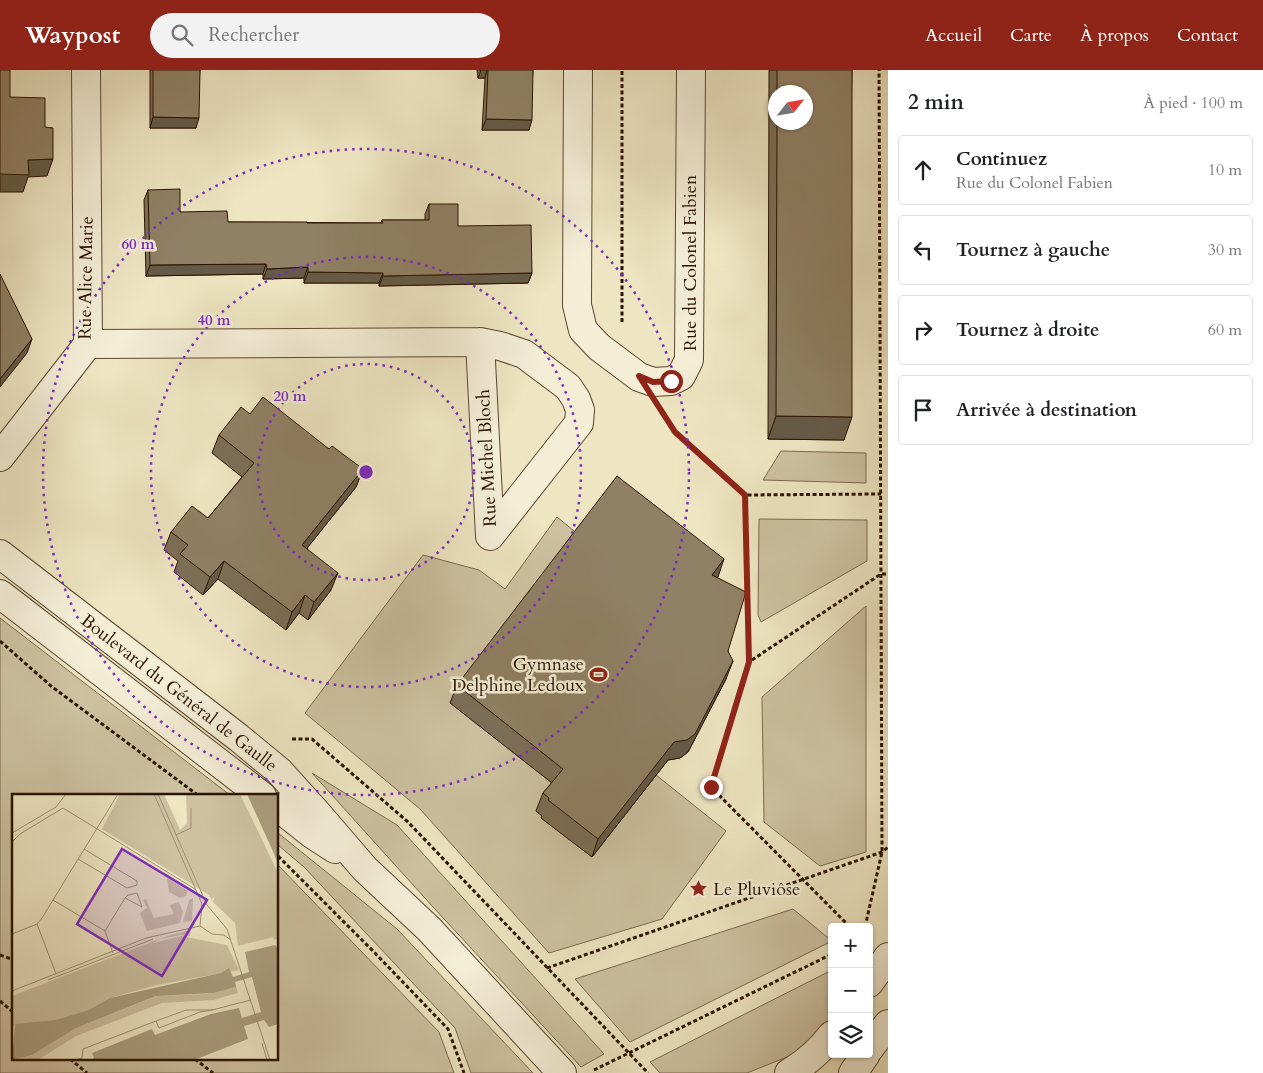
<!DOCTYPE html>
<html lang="fr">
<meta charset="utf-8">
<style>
body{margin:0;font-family:Cardo,serif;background:#f2f2f2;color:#202124}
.controls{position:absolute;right:15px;bottom:15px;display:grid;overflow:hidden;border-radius:5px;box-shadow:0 1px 4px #0004}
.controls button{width:45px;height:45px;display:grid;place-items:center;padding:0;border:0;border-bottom:1px solid #e0e0e0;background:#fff;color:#202124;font:25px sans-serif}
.compass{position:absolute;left:768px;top:15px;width:45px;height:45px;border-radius:50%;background:#fff;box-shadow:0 1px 4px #0004;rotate:59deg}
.stop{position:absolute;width:15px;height:15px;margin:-11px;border:4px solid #8f2418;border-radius:50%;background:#fff}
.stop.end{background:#8f2418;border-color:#fff;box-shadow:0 1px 5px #0008}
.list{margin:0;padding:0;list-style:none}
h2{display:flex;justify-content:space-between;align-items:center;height:65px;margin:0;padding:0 20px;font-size:21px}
h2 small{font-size:16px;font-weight:400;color:#757577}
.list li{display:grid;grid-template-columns:32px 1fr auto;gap:15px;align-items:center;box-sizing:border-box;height:70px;margin:0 10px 10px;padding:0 10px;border:1px solid #e0e0e0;border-radius:5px}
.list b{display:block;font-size:19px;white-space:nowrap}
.list p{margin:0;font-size:16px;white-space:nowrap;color:#757577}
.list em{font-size:16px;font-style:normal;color:#757577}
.icon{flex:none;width:28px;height:28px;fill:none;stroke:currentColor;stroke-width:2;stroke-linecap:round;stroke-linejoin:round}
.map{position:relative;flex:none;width:888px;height:1003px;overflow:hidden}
header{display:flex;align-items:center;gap:30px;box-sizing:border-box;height:70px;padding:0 25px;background:#8f2418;color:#fff}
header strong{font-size:24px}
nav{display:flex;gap:28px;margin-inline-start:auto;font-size:18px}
.search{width:350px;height:45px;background:#f2f2f2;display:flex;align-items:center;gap:12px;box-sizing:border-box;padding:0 18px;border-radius:28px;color:#757577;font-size:19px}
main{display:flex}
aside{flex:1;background:#fff}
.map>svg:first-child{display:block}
</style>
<header>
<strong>Waypost</strong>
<div class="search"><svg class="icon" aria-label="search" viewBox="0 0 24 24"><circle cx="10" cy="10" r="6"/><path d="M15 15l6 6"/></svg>Rechercher</div>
<nav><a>Accueil</a><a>Carte</a><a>À propos</a><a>Contact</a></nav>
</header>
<main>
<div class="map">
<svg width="888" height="1003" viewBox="0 0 888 1003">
<rect width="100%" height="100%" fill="#eee5c2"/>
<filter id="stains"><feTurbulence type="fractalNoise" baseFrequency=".004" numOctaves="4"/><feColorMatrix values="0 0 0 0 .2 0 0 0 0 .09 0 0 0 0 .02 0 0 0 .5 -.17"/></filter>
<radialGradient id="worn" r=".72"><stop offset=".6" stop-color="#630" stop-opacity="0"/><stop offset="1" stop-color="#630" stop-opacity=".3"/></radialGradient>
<path fill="#cdc1a1" stroke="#7c6a50" d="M 781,381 L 866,383 L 866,413 L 763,410 Z
M 557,447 L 579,465 L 451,633 L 557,717 L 536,741 L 542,746 L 541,748 L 592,787 L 656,705 L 726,761 L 662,849 L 549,883 L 420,739 L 305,643 L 423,485 L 479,500 L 505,519 Z
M 759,449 L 867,450 L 867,491 L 761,552 L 758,545 Z
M 866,536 L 866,782 L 820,796 L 764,752 L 762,627 Z
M 0,548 L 230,725 L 14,726 L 14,989 L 278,989 L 278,795 L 439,962 L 454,1003 L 0,1003 Z
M 312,703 L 397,755 L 604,984 L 581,997 L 433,837 Z
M 278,763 L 397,859 L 533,1003 L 471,1003 L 455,958 L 304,797 L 278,775 Z
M 793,839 L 832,871 L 630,972 L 575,909 Z
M 832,900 L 832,948 L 820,965 L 797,983 L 747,1003 L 660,1003 L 650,992 Z"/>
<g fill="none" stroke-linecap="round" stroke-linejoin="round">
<defs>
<path id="minor" d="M 578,0 L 577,235 L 583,260 L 599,277 L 639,307 L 653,312 L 671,311 L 681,306 L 689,290 L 691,0
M 88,274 L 480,272 L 500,276 L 524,284 L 568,317 L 576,329 L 580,340 L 579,353 L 490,466 L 480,272
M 0,387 L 88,274 L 86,0"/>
<path id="tertiary" d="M 0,484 L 239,668 L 279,701 L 316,742 L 365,799 L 429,859 L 562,1003
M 0,524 L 262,726
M 278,737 L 312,764 L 335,779
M 869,913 L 888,887
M 869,979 L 888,954
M 789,1003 C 806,993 820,981 832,965
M 853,1003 L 866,984"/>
</defs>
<use href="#minor" stroke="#5b4830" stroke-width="30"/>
<use href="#tertiary" stroke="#5b4830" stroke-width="30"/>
<path stroke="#2a1300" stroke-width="3" stroke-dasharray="4 2.5" stroke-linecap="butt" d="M 622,252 L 622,0
M 664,345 L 675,362 L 745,425 L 881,424
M 745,425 L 749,592
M 0,571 L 51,616 L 199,726
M 292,669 L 312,669 L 408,752 L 648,1003
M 278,786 L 373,881 L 448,959 L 464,1003
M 850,857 L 711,717 L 749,592 L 881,504 L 888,504
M 865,857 L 882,782 L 879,0
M 0,885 L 14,890
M 547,898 L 882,782 L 888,777
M 0,931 L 14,943
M 70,989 L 87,1003
M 195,989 L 213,1003
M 594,1000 L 832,884"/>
<use href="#minor" stroke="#f4eed7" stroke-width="28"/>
<use href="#tertiary" stroke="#f4eed7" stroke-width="28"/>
</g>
<path fill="#7c6e57" stroke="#2a1300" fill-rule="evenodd" d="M 150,0 L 200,0 L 196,58 L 150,58 Z
M 477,0 L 533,0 L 529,60 L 482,60 L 485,8 L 478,8 Z
M 769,0 L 852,0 L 844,370 L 768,369 ZM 776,22 L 806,22 L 806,52 L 776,52 Z
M 148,120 L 180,142 L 228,152 L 381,153 L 382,150 L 425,150 L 425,144 L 429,134 L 458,156 L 532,203 L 528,213 L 379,216 L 379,213 L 304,213 L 304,208 L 263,209 L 263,204 L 146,206 L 144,130 Z
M 250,344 L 329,379 L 363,399 L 356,417 L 307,478 L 331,520 L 308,550 L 299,543 L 286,560 L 218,509 L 203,525 L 174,502 L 178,491 L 164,480 L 171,462 L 208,448 L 242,407 L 212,383 L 219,365 Z
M 717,508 L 728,581 L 726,609 L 688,682 L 680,688 L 668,690 L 592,787 L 541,748 L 542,746 L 536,741 L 543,723 L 552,713 L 450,633 L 457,615 Z"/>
<path fill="#655a47" stroke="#2a1300" d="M 481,0 L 487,0 L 485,8 L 478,8 Z
M 153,47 L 199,48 L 196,58 L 150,58 Z
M 486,49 L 532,50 L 529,60 L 482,60 Z
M 53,89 L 47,106 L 28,107 L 23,122 L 0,122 L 0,104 L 28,90 Z
M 266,194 L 263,204 L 146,206 L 150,195 Z
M 308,197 L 304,208 L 263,209 L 267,199 Z
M 308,202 L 383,203 L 379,213 L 304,213 Z
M 532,203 L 528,213 L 379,216 L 383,206 Z
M 32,269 L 27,283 L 0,317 L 0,309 Z
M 776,346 L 852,347 L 844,370 L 768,369 Z
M 363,399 L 356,417 L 296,492 L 302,475 Z
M 724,489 L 718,507 L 706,523 L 712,505 Z
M 224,491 L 218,509 L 203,525 L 210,507 Z
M 338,503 L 331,520 L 308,550 L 314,532 Z
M 305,525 L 299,543 L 286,560 L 292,542 Z
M 733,591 L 726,609 L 688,682 L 680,688 L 668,690 L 592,787 L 598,769 Z"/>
<path fill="#908065" stroke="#2a1300" d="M 0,0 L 10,0 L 10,27 L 45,28 L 45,57 L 53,58 L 53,89 L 28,90 L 29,105 L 0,104 Z
M 153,0 L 200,0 L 199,48 L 153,47 Z
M 488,0 L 533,0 L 532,50 L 486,49 Z
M 777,0 L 852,0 L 852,347 L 776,346 L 777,52 L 806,52 L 806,22 L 777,22 Z
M 180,119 L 180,142 L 227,141 L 228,152 L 307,152 L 307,153 L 383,153 L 382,150 L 429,150 L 429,134 L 458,134 L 458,156 L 531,155 L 532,203 L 383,206 L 383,203 L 308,202 L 308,197 L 267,199 L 266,194 L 150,195 L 148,120 Z
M 0,204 L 32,269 L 0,309 Z
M 263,327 L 329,379 L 332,376 L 363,399 L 302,475 L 338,503 L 314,532 L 305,525 L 292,542 L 224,491 L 210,507 L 180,484 L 188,475 L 171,462 L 192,436 L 208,448 L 254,393 L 219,365 L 241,337 L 250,344 Z
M 617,406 L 724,489 L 712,505 L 746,522 L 728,581 L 733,591 L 695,664 L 687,670 L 674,672 L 598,769 L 548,730 L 549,728 L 543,723 L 563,699 L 457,615 Z"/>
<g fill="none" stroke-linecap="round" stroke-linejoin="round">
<path stroke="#8f2418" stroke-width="6" d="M 671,311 L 653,312 L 639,306 L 675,362 L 745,425 L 749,592 L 711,717"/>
</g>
<g fill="none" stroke="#7b2cbf" stroke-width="2.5" stroke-dasharray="2.5 5">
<circle cx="366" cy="402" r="108"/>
<circle cx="366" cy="402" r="215"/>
<circle cx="366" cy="402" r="323"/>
</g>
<defs>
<symbol id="stadium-bare" viewBox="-9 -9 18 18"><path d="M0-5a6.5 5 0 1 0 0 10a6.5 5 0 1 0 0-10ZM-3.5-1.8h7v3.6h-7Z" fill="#8f2418" stroke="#f4eed7" stroke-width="2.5" paint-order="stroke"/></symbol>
<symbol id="sight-bare" viewBox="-9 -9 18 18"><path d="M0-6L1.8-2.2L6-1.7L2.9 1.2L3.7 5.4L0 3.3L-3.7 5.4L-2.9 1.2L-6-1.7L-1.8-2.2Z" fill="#8f2418" stroke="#f4eed7" stroke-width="2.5" paint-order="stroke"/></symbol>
</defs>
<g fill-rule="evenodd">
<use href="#stadium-bare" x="586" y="592" width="25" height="25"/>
<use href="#sight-bare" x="686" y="806" width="25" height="25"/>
</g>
<g text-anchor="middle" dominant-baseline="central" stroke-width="5" stroke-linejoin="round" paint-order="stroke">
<g font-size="18" fill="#2a1300" stroke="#f4eed7">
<text transform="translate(690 193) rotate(-90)">Rue du Colonel Fabien</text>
<text transform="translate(86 208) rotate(-89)">Rue Alice Marie</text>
<text transform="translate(487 388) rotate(-93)">Rue Michel Bloch</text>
<text transform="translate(179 623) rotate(38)">Boulevard du Général de Gaulle</text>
</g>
<g font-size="18" fill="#2a1300" stroke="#f4eed7" text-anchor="end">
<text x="584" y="594">Gymnase<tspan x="584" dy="21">Delphine Ledoux</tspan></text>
<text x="713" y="819" text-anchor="start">Le Pluviôse</text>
</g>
</g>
<g transform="translate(12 724)">
<rect width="266" height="266" fill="#eee5c2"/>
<path d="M 108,0 L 152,0 L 168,36 L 175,29 L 174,0 L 228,0 L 266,79 L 266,144 L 262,146 L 261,143 L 226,152 L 223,129 L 201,108 L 203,101 L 200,106 L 197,101 L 90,35 ZM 155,84 L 176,97 L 174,102 L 168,104 L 157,98 ZM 181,104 L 180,127 L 171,128 L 177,106 ZM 134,105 L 142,124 L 162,120 L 158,111 L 167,108 L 171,118 L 168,129 L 135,137 L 128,119 L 135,114 L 131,106 ZM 179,136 L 178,142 L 169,141 L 148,145 L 141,149 L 169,142 L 215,151 L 227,176 L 144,191 L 98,204 L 78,216 L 43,226 L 0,232 L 0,202 L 158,141 ZM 224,193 L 226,199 L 201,206 L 150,209 L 64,242 L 26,266 L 1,266 L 20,261 L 64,234 L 145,202 L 195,200 Z" fill="#cdc1a1"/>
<path d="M 235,0 L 266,0 L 266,69 L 259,53 ZM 263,151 L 266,155 L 266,230 L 257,233 L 252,226 L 232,232 L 236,245 L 182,266 L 78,266 L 82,264 L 80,259 L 140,235 L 143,241 L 199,220 L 227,214 L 230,224 L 249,218 L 240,183 L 223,188 L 224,193 L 201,199 L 144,202 L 64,234 L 20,261 L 0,266 L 3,230 L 43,226 L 77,216 L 98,204 L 209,179 L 217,174 L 221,183 L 237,178 L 233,158 Z" fill="#ab9e80"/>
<path fill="none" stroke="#a09174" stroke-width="1" d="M 142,0 L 190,110 L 188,132 L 200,140 L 212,141 L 219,146M 146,0 L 195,111 L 215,135 L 258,266M 0,39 L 44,13 L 54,0M 164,41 L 179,34 L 179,14M 0,48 L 8,40 L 51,14 L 183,95M 66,65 L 115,94 L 125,91 L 125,87 L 72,55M 41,106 L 93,137 L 101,159M 25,130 L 44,180M 93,137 L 113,104 L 116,101 L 125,99 L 130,113 L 113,104M 0,140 L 25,130 L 30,124 L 106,0M 36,186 L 141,145M 0,197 L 134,144 L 188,132M 201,216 L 174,216 L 144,227 L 147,234 L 188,218 L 200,216 L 239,206M 250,249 L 255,266M 63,266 L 70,264 L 71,255 L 144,227"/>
<path fill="#7b2cbf" fill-opacity="0.15" stroke="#7b2cbf" stroke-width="2.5" d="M 110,55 L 195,106 L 150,182 L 65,130 Z"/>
<rect width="266" height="266" fill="none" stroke="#2a1300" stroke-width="2.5"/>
</g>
<circle cx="366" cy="402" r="8" fill="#7b2cbf" stroke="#f4eed7" stroke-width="2.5"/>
<g font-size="15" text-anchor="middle" font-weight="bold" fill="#7b2cbf" stroke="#f4eed7" stroke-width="5" stroke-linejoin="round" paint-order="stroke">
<text x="138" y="179">60 m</text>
<text x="214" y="255">40 m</text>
<text x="290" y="331">20 m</text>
</g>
<rect width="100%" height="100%" filter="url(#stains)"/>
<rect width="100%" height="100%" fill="url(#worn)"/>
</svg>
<div class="controls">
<button>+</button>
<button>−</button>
<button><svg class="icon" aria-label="layers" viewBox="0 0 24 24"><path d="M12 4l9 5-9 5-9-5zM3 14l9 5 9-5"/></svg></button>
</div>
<svg class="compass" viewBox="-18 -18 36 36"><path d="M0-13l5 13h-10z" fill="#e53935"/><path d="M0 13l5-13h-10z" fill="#757577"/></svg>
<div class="stop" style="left:671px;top:311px"></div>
<div class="stop end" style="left:711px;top:717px"></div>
</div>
<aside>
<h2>2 min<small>À pied · 100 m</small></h2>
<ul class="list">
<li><svg class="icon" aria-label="ahead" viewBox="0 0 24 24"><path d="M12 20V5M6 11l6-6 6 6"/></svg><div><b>Continuez</b><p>Rue du Colonel Fabien</p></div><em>10 m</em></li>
<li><svg class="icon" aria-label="left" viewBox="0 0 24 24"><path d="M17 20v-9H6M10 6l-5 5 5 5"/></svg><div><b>Tournez à gauche</b></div><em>30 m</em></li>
<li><svg class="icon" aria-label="right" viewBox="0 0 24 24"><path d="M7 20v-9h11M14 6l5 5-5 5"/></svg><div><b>Tournez à droite</b></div><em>60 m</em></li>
<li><svg class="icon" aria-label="arrive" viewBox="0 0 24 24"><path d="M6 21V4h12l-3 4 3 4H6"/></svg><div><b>Arrivée à destination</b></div></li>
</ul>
</aside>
</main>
